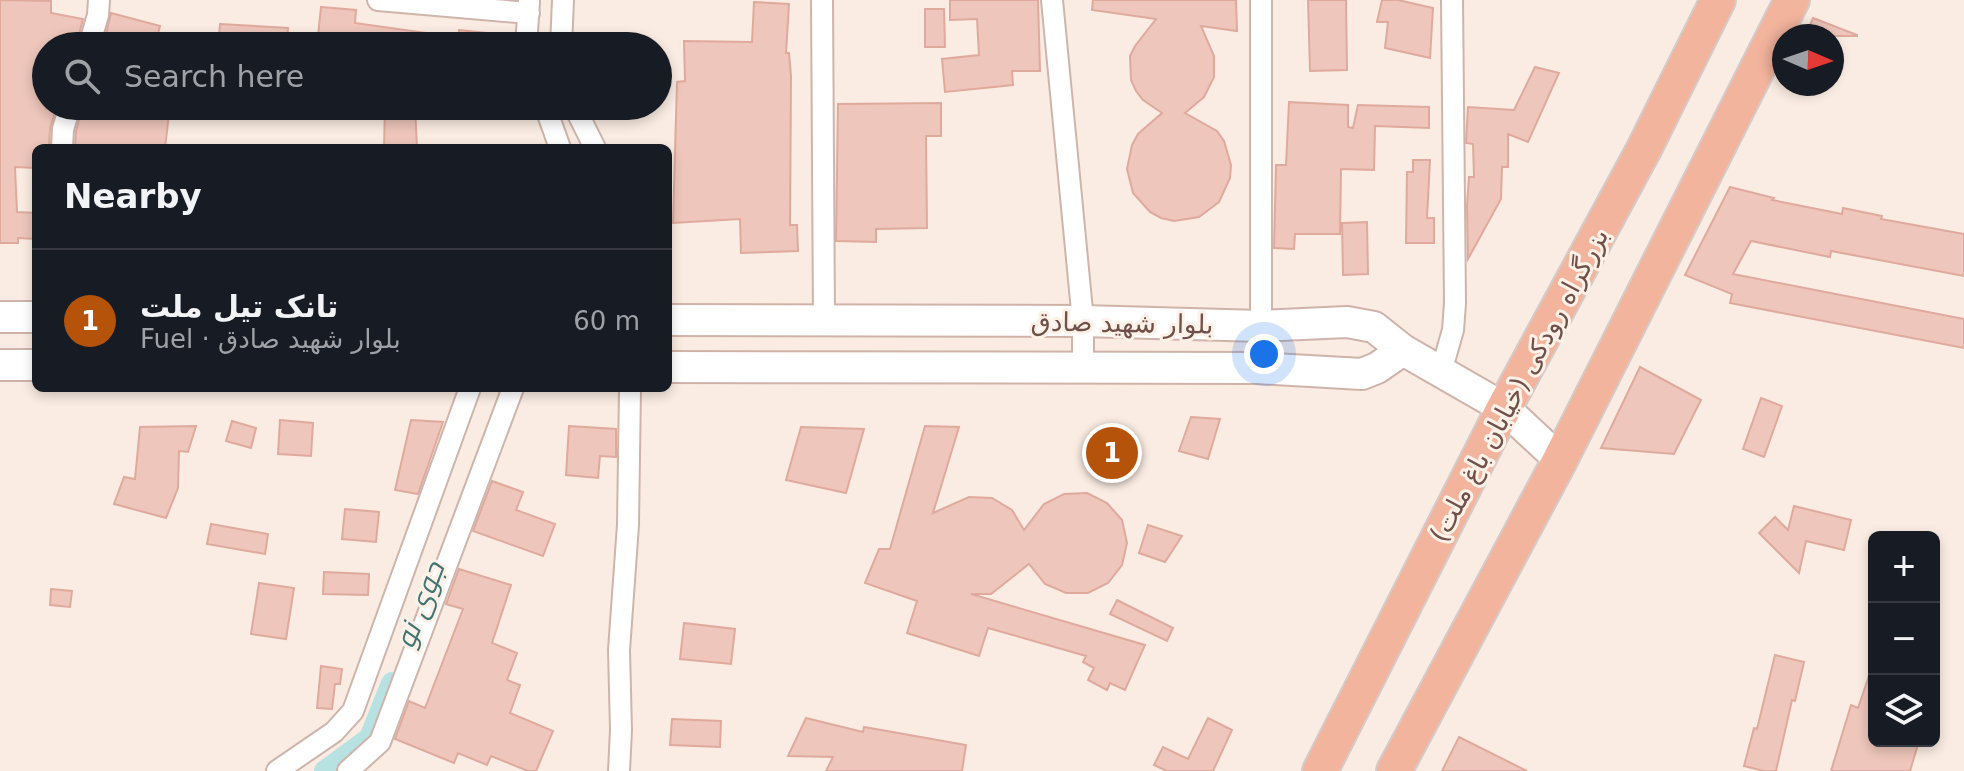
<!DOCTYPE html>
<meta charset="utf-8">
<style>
body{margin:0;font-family:"DejaVu Sans",Cairo,sans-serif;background:#242831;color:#f1f3f6}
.controls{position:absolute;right:24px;bottom:24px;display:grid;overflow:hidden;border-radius:12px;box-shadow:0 4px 12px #0003}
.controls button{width:72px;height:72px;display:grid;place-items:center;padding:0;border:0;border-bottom:2px solid #363941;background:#171b24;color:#f1f3f6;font:40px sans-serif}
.compass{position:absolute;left:1772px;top:24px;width:72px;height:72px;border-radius:50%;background:#171b24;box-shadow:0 4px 12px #0003;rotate:92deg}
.you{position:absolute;left:1264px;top:354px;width:28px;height:28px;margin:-20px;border:6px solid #fff;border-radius:50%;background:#1a73e8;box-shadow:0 0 0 12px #1a73e833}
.badge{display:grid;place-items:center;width:52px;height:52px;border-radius:50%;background:#b45309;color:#fff;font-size:26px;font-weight:700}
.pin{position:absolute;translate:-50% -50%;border:4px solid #fff;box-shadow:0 2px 8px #0006}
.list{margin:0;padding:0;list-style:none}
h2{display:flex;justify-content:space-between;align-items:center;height:104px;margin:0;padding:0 32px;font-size:34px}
h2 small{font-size:26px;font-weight:400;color:#9ea1a6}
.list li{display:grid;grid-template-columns:52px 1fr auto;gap:24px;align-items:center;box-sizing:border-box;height:144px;padding:0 32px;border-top:2px solid #363941}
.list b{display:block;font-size:30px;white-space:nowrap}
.list p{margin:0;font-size:26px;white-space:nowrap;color:#9ea1a6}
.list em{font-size:26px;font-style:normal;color:#9ea1a6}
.icon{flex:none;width:44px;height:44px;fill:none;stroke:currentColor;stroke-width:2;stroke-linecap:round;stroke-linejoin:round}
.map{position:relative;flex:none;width:1964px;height:771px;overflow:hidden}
.search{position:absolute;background:#171b24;box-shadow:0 4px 12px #0003;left:32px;top:32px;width:640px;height:88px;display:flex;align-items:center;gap:20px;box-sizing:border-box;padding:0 28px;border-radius:44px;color:#9ea1a6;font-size:30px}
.panel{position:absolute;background:#171b24;box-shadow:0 4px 12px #0003;left:32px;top:144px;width:640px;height:248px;border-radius:12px}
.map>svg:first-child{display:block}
</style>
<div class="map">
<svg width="1964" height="771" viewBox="0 0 1964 771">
<rect width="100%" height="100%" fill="#faece2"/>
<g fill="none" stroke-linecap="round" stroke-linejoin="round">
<path stroke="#b8e2e1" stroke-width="22" d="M 325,771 L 370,738 L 392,683"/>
</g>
<path fill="#eec6bb" stroke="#dfaa9d" stroke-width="2" d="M 0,0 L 51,1 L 51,13 L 83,19 L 76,46 L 46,46 L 46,108 L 56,109 L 50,128 L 49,148 L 36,148 L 36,168 L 15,167 L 17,212 L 36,213 L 36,239 L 18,238 L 18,243 L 0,243 Z
M 950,0 L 1038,0 L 1040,71 L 1012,71 L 1013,85 L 945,92 L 942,59 L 979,55 L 977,19 L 950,20 Z
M 1093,0 L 1236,0 L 1237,31 L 1201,26 L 1214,56 L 1214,77 L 1204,97 L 1185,113 L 1217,131 L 1224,141 L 1231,165 L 1230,178 L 1219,202 L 1199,217 L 1174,221 L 1161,218 L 1150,212 L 1133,193 L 1127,169 L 1132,145 L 1138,134 L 1162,113 L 1143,100 L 1136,91 L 1131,80 L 1130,56 L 1135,46 L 1156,19 L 1092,10 Z
M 1308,0 L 1346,0 L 1347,70 L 1310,71 Z
M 1382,0 L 1398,0 L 1433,8 L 1430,58 L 1385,48 L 1388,22 L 1377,22 Z
M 754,2 L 789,4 L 786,53 L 789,53 L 791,76 L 790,225 L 797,225 L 798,251 L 741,253 L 740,219 L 673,223 L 677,82 L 685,81 L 684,41 L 752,42 Z
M 321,7 L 356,10 L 355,23 L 448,36 L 448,46 L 317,46 Z
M 925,9 L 944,9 L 945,47 L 925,47 Z
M 111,13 L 160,26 L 155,46 L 103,46 Z
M 1813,18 L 1857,35 L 1857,36 L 1817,36 L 1807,32 Z
M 220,24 L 288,28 L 287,46 L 218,46 Z
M 459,30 L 505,35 L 505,46 L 457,46 Z
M 1535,67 L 1559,73 L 1528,142 L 1508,134 L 1508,167 L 1502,167 L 1501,199 L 1468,259 L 1467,206 L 1469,177 L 1474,177 L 1473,144 L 1466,143 L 1468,107 L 1514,110 Z
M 1289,102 L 1348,105 L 1348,127 L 1353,128 L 1358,105 L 1429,107 L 1429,128 L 1375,126 L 1374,170 L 1341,169 L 1340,234 L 1295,234 L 1294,249 L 1274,248 L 1276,165 L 1286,165 Z
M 941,103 L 941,136 L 926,136 L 927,228 L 876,229 L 876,242 L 836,241 L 838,104 Z
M 83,106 L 170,106 L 165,148 L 75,148 L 76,131 Z
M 385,106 L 415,106 L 417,148 L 384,148 Z
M 1413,160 L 1430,160 L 1427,218 L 1434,218 L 1434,243 L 1406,243 L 1407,172 L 1413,172 Z
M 1730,187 L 1774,198 L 1772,200 L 1842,214 L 1843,208 L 1882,216 L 1881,219 L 1964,234 L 1964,276 L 1831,251 L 1830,257 L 1751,241 L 1733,274 L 1964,319 L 1964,348 L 1730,303 L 1732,294 L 1685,275 Z
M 1367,222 L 1368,274 L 1343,275 L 1342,223 Z
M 1640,367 L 1701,400 L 1674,454 L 1601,448 Z
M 1761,398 L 1782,406 L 1764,457 L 1743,449 Z
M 1191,417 L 1220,419 L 1208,459 L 1179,451 Z
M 280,420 L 313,423 L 311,456 L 278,454 Z
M 411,420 L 443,422 L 418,494 L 395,490 Z
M 232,421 L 256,428 L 251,448 L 226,441 Z
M 196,426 L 188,452 L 179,451 L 178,488 L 166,518 L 114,504 L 124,477 L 135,479 L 140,427 Z
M 569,426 L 616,429 L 616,457 L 600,456 L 598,478 L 566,475 Z
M 925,426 L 959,427 L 933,513 L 969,497 L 992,498 L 1012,510 L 1024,530 L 1044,504 L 1064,494 L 1087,493 L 1107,503 L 1122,520 L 1127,543 L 1122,565 L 1108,583 L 1088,593 L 1066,593 L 1045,584 L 1029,564 L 991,594 L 971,594 L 1145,645 L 1125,690 L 1110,683 L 1107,690 L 1088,680 L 1094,668 L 1083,662 L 1086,656 L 988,628 L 979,656 L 907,633 L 917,601 L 865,583 L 879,549 L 890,549 Z
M 801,427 L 864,429 L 846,493 L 786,480 Z
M 492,481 L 523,492 L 516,510 L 555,524 L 543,556 L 473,531 Z
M 1794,506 L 1851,520 L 1844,550 L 1806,541 L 1799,573 L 1759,533 L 1775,517 L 1788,530 Z
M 345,509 L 379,512 L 376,542 L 342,539 Z
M 211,524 L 268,534 L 265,554 L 207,544 Z
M 1148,525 L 1182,536 L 1165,562 L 1139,553 Z
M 459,569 L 511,585 L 492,643 L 517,653 L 507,680 L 520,685 L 510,713 L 553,731 L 536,771 L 528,771 L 491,756 L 487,765 L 458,753 L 454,763 L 395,739 L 409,701 L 425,708 L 463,609 L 446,604 Z
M 324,572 L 369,574 L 368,595 L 323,594 Z
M 259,583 L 294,588 L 286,639 L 251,634 Z
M 51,589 L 72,591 L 70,607 L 50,605 Z
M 1117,600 L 1173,628 L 1167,641 L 1110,614 Z
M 684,623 L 735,629 L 731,664 L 680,659 Z
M 1775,655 L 1804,662 L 1795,701 L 1792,700 L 1776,771 L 1764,771 L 1744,766 L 1754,728 L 1757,729 Z
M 321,666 L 342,669 L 340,684 L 335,684 L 332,709 L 317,708 Z
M 1871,670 L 1874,670 L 1874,741 L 1919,741 L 1910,771 L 1831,771 L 1851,705 L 1858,708 Z
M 806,718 L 863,732 L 864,727 L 966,745 L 962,771 L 826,771 L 833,757 L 788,756 Z
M 1208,718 L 1232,730 L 1213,771 L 1167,771 L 1154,765 L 1163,747 L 1188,759 Z
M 672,719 L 721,721 L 720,747 L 670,745 Z
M 1459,737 L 1527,771 L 1442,771 Z"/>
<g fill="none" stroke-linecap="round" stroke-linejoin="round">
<defs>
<path id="minor" d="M 378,0 L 529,13
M 822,0 L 824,321
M 1052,0 L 1083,321 L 1083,367
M 89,46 L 98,15 L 99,0
M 526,46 L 529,2
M 561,46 L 563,0
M 545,106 L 560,148
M 574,106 L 595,148
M 62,148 L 63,129 L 70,106
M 1261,326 L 1261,0
M 1441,372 L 1453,330 L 1455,303 L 1452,0
M 277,771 L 334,732 L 353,711 L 470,388
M 348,771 L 380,742 L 513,388
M 619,771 L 621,730 L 619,650 L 628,525 L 630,388"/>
<path id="secondary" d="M 0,317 L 36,317
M 668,320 L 1083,321 L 1261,326 L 1347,322 L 1374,327 L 1403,350 L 1504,408 L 1560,460
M 0,365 L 36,365
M 668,367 L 1257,368 L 1362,374 L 1377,368 L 1403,350"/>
<path id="trunk" d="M 1320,771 L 1504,408 L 1644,149 L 1718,0
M 1394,771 L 1560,460 L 1792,0"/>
</defs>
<use href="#minor" stroke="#cdb5ac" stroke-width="24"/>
<use href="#secondary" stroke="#cfb3aa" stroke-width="34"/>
<use href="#trunk" stroke="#d4cbc9" stroke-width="38"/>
<use href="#minor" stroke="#fff" stroke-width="20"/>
<use href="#secondary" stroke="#fff" stroke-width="30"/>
<use href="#trunk" stroke="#f3b49d" stroke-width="34"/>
</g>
<g text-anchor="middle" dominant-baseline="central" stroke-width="6" stroke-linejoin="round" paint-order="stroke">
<g font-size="26" fill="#70514a" stroke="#fef1e7">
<text transform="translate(1122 323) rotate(1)">بلوار شهید صادق</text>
<text transform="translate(1519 385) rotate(-62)">بزرگراه رودکی (خیابان باغ ملت)</text>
</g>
<g font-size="28" font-style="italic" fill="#407574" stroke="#fef1e7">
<text transform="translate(420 605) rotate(-69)">جوی نو</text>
</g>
</g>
</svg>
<div class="controls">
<button>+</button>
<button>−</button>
<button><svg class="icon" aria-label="layers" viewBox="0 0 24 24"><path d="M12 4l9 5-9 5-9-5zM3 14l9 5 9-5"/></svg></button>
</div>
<svg class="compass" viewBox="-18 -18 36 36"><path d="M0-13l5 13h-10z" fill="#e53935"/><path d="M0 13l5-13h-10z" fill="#9ea1a6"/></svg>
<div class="you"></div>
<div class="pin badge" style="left:1112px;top:453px">1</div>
<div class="search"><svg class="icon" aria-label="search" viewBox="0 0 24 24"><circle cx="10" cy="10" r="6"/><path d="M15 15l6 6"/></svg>Search here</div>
<section class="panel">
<h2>Nearby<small></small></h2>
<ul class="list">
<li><span class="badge">1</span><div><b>تانک تیل ملت</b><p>Fuel · بلوار شهید صادق</p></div><em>60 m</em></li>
</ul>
</section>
</div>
